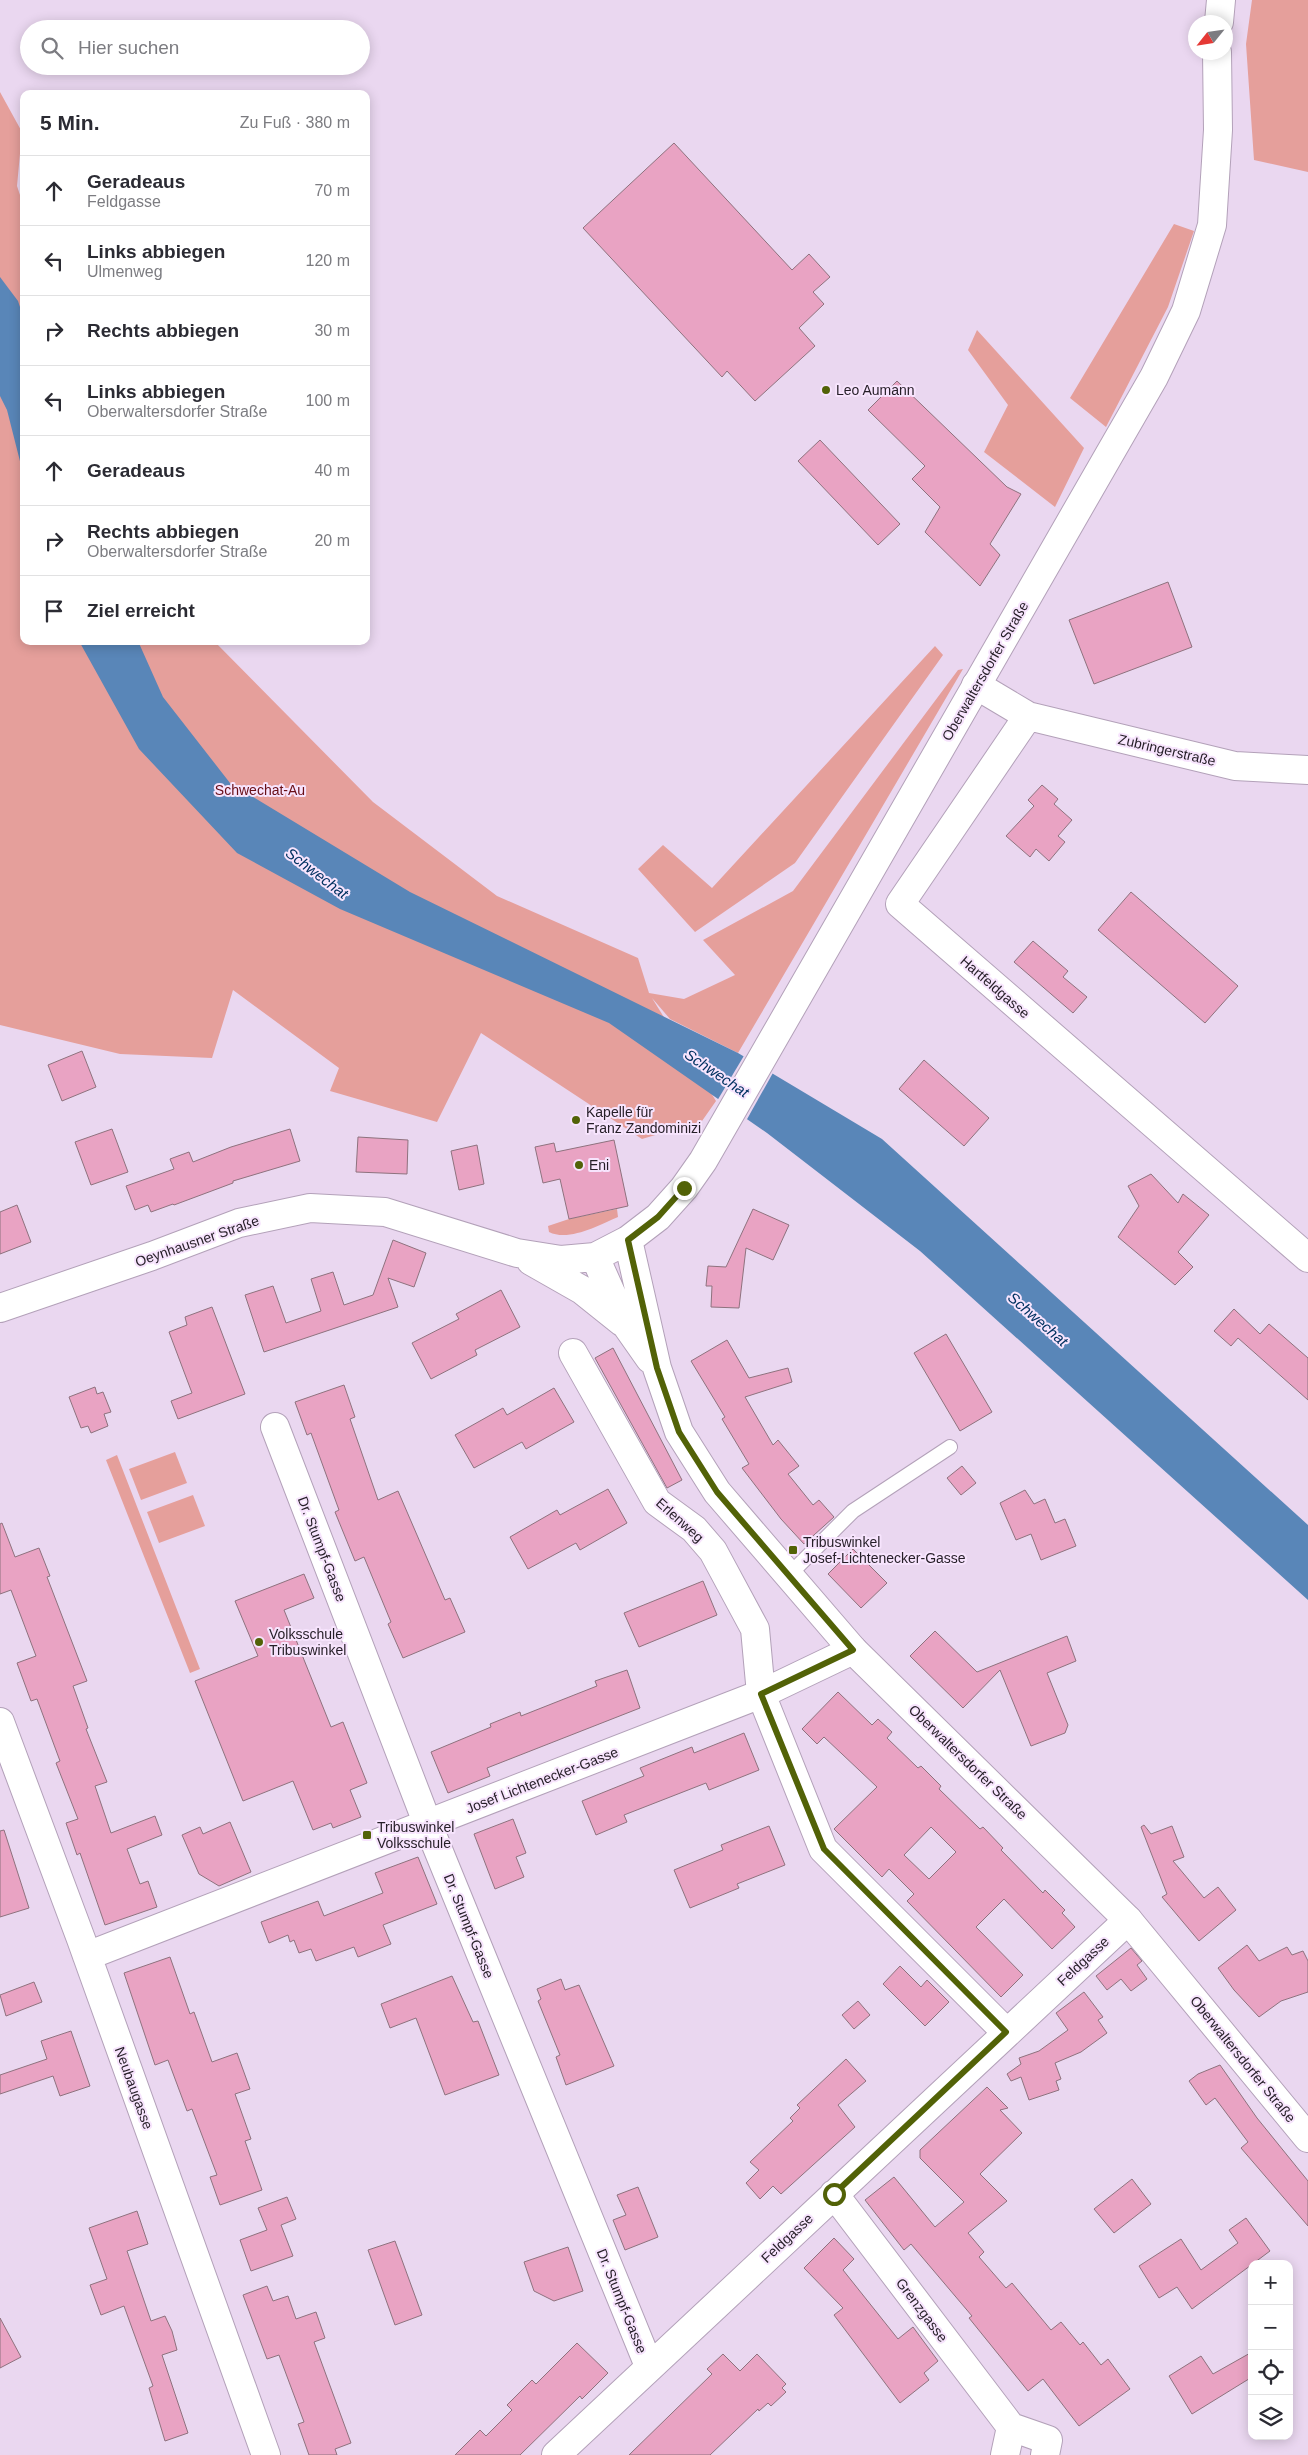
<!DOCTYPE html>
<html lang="de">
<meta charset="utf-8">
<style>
body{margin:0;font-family:Helvetica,sans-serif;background:#f2f2f3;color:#2b2b33}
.controls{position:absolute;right:15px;bottom:15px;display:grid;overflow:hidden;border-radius:10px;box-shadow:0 2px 12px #0003}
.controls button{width:45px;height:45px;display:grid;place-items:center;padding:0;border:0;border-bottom:1px solid #e1e1e2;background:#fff;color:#2b2b33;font:25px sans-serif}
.compass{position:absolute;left:1188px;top:15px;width:45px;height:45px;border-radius:50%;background:#fff;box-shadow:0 2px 12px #0003;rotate:240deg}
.stop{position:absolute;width:15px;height:15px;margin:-11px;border:4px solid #526207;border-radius:50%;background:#fff}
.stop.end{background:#526207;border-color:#fff;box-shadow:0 1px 5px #0008}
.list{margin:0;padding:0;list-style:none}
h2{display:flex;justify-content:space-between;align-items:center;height:65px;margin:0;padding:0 20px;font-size:21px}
h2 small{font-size:16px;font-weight:400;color:#7c7c81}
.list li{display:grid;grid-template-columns:32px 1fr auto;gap:15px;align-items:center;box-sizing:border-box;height:70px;padding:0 20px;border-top:1px solid #e1e1e2}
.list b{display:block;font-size:19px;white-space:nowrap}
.list p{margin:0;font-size:16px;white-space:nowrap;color:#7c7c81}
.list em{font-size:16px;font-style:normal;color:#7c7c81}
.icon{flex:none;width:28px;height:28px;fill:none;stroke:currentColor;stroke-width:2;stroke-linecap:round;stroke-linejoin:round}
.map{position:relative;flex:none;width:1308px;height:2455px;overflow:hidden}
.search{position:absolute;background:#fff;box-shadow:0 2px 12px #0003;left:20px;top:20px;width:350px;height:55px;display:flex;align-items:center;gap:12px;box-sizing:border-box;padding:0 18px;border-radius:28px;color:#7c7c81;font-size:19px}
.panel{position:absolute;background:#fff;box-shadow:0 2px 12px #0003;left:20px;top:90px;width:350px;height:555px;border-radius:10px}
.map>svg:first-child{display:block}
</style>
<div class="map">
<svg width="1308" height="2455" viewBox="0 0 1308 2455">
<rect width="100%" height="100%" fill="#ead7f0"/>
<path fill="#e59f9b" d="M 1252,0 L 1308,0 L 1308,172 L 1254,160 L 1246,44 Z
M 0,92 L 22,132 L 17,186 L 24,207 L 24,641 L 214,641 L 373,802 L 497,896 L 638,958 L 649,993 L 684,999 L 735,975 L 703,940 L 793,891 L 958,670 L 963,669 L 738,1053 L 670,1019 L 652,998 L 716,1101 L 702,1121 L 642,1139 L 481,1033 L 437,1122 L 330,1091 L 339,1068 L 233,990 L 212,1058 L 120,1054 L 0,1025 Z
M 1174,224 L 1194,231 L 1168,307 L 1106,427 L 1070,398 Z
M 977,330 L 1084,448 L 1055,507 L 984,452 L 1008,405 L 968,350 Z
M 935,646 L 943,655 L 795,863 L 695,932 L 638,869 L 663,845 L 712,888 Z
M 617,1209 L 618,1217 C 599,1225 569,1242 549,1232 L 548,1226 L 569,1219 Z
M 175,1452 L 187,1483 L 141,1500 L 129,1469 Z
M 117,1455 L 200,1669 L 190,1673 L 106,1460 Z
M 193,1495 L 205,1526 L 159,1543 L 147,1512 Z"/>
<path fill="#5986b8" d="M 0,277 L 18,301 L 24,319 L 24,477 L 7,410 L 0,396 Z
M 79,641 L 138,641 L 163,697 L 230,783 L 410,892 L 738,1053 L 882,1139 L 1308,1525 L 1308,1600 L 920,1251 L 767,1133 L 609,1023 L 340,909 L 237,853 L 139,749 Z"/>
<path fill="#ead7f0" d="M 745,1054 L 774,1071 L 746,1121 L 717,1101 Z"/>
<path fill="#e9a3c3" stroke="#8e727e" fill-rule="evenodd" d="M 674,143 L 792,270 L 809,254 L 830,277 L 813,292 L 824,304 L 799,328 L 815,346 L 755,401 L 727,371 L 722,377 L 583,228 Z
M 897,381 L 1007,487 L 1021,494 L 990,544 L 1000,555 L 980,586 L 925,532 L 940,507 L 912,479 L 925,466 L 868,410 Z
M 820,440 L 900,524 L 878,545 L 798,461 Z
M 1168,582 L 1192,647 L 1094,684 L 1069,620 Z
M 1042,785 L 1058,799 L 1054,804 L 1072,820 L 1058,836 L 1065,842 L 1049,861 L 1036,849 L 1030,857 L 1006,836 L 1034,806 L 1028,800 Z
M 1131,892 L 1238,986 L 1205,1023 L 1098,930 Z
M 1033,941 L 1068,971 L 1063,977 L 1087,997 L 1073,1013 L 1014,962 Z
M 82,1051 L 96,1087 L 62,1101 L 48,1065 Z
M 924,1060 L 989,1118 L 964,1146 L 899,1089 Z
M 112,1129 L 128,1172 L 91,1185 L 75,1142 Z
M 290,1129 L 300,1161 L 233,1181 L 233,1183 L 174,1205 L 173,1204 L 151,1212 L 148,1205 L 135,1210 L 126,1186 L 174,1169 L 170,1159 L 189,1152 L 193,1162 L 231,1147 Z
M 358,1137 L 408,1140 L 407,1174 L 356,1172 Z
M 614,1140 L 628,1206 L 569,1219 L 560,1179 L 543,1183 L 535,1147 L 554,1143 L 556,1152 Z
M 477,1145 L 484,1184 L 459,1190 L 451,1151 Z
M 1151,1174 L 1178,1203 L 1183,1194 L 1209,1215 L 1178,1252 L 1193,1267 L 1175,1285 L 1118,1237 L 1139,1206 L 1128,1186 Z
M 17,1205 L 31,1242 L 0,1254 L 0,1212 Z
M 753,1209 L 789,1225 L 773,1260 L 746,1248 L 739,1308 L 711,1307 L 712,1286 L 706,1286 L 708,1266 L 726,1267 Z
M 393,1240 L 426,1253 L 414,1287 L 388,1278 L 398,1307 L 264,1352 L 245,1295 L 273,1286 L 286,1323 L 321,1311 L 311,1279 L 333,1272 L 344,1305 L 373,1295 Z
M 501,1290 L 520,1327 L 475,1350 L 477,1355 L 431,1379 L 412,1343 L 459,1319 L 456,1314 Z
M 212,1307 L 245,1394 L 178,1419 L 171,1401 L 192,1393 L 169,1332 L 187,1325 L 185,1317 Z
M 1234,1309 L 1260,1334 L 1269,1324 L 1308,1358 L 1308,1400 L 1238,1338 L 1231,1346 L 1214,1331 Z
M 946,1334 L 992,1412 L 960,1431 L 914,1353 Z
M 727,1340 L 749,1378 L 788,1368 L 792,1382 L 745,1397 L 773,1445 L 778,1440 L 799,1466 L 788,1474 L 813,1505 L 819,1500 L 834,1517 L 804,1544 L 781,1519 L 742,1468 L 749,1464 L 722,1419 L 725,1417 L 691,1361 Z
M 613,1348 L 682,1480 L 667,1488 L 595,1358 Z
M 344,1385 L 355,1417 L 350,1419 L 378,1500 L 398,1491 L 445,1600 L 450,1598 L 465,1632 L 403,1658 L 388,1624 L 391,1622 L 364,1557 L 355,1561 L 335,1512 L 339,1510 L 311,1433 L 307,1435 L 295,1402 Z
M 95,1387 L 97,1394 L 103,1392 L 111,1412 L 104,1414 L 108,1426 L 91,1433 L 88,1426 L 81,1428 L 69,1397 Z
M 554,1388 L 574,1422 L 526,1449 L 522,1442 L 474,1468 L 455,1435 L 503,1408 L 507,1415 Z
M 962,1466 L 976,1483 L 961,1495 L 947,1478 Z
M 608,1489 L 627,1523 L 580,1550 L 576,1543 L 528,1569 L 510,1537 L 557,1510 L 560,1515 Z
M 1025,1490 L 1034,1504 L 1045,1499 L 1055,1523 L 1065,1519 L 1076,1546 L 1041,1560 L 1031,1534 L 1016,1540 L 1000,1503 Z
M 2,1523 L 15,1557 L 39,1548 L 50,1576 L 47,1577 L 87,1681 L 73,1686 L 88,1728 L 86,1729 L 107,1782 L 95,1786 L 111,1833 L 155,1816 L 162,1835 L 127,1849 L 140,1884 L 148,1881 L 157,1907 L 105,1925 L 80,1853 L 77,1855 L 66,1823 L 78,1819 L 56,1763 L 60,1761 L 37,1699 L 31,1701 L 17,1663 L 36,1656 L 11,1590 L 0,1594 L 0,1524 Z
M 853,1549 L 887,1583 L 861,1608 L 828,1574 Z
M 304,1574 L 314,1598 L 284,1610 L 331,1727 L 343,1722 L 367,1783 L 350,1790 L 361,1817 L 333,1828 L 331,1823 L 313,1830 L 293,1781 L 243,1801 L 195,1681 L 258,1656 L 235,1601 Z
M 703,1581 L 717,1615 L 639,1647 L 624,1613 Z
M 935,1631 L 977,1672 L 1067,1636 L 1076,1661 L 1047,1673 L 1068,1725 L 1065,1733 L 1031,1746 L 1000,1670 L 963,1708 L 910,1656 Z
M 627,1670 L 640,1708 L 487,1768 L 490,1776 L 448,1793 L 431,1752 L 491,1727 L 490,1724 L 520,1712 L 521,1716 L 597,1686 L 595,1681 Z
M 838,1692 L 872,1725 L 878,1719 L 892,1732 L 887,1738 L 918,1768 L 921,1766 L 941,1786 L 939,1789 L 980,1829 L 983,1827 L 1003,1848 L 1001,1850 L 1043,1893 L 1045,1890 L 1065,1910 L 1062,1913 L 1075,1927 L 1052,1949 L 1004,1899 L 976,1927 L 1023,1975 L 1001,1997 L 907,1901 L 914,1894 L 889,1869 L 882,1877 L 834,1829 L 877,1787 L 824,1737 L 817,1744 L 802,1729 ZM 931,1827 L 956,1852 L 929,1879 L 904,1855 Z
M 744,1733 L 759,1770 L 709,1790 L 706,1783 L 624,1815 L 627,1822 L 596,1835 L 582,1801 L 644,1776 L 640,1768 L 692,1747 L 694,1753 Z
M 513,1819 L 526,1853 L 516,1857 L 524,1877 L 495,1889 L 474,1834 Z
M 230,1822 L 251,1872 L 219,1886 L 199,1874 L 182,1835 L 200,1827 L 203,1834 Z
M 1144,1825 L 1151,1834 L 1172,1826 L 1184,1857 L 1173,1861 L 1204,1898 L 1218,1887 L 1236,1910 L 1199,1941 L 1162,1897 L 1167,1894 L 1141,1827 Z
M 769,1826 L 785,1865 L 737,1884 L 739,1888 L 690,1908 L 674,1870 L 723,1850 L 721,1845 Z
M 4,1830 L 29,1908 L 0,1917 L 0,1831 Z
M 418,1857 L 437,1904 L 383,1925 L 391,1944 L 358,1957 L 354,1947 L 316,1961 L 311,1949 L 299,1953 L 294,1940 L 290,1942 L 288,1935 L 269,1943 L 261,1922 L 318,1901 L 324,1916 L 383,1893 L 375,1873 Z
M 1247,1945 L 1259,1961 L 1287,1947 L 1292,1955 L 1303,1951 L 1308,1961 L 1308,1992 L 1281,2001 L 1259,2017 L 1234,1990 L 1218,1968 Z
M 1131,1948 L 1142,1961 L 1137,1965 L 1147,1979 L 1131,1991 L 1121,1979 L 1107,1990 L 1096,1976 Z
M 170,1957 L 190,2014 L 194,2012 L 212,2062 L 237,2053 L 250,2089 L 235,2094 L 251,2139 L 245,2141 L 262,2190 L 220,2205 L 210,2177 L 217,2175 L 192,2109 L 187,2111 L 168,2060 L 155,2065 L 124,1973 Z
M 900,1966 L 921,1987 L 927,1980 L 949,2002 L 925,2026 L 883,1984 Z
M 452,1976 L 473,2022 L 478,2021 L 499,2075 L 445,2095 L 416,2018 L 390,2028 L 381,2004 Z
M 561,1979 L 565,1990 L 579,1985 L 614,2066 L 566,2085 L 556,2057 L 560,2055 L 538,2001 L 541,1999 L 537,1989 Z
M 34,1982 L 42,2002 L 6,2016 L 0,1995 Z
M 1084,1992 L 1103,2017 L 1098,2020 L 1107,2033 L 1081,2052 L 1055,2063 L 1061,2079 L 1056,2081 L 1059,2090 L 1029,2100 L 1021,2077 L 1011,2081 L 1007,2074 L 1021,2064 L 1019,2058 L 1039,2051 L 1068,2030 L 1056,2013 Z
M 858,2001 L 870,2015 L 854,2029 L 842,2015 Z
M 71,2031 L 90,2086 L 60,2096 L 53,2076 L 0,2094 L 0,2075 L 47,2059 L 41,2041 Z
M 846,2059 L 866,2081 L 838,2105 L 855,2127 L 781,2194 L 773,2186 L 760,2199 L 746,2183 L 759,2170 L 750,2162 L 793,2121 L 790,2118 L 800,2108 L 797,2105 Z
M 1220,2065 L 1257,2118 L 1308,2181 L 1308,2226 L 1241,2148 L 1248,2142 L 1215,2098 L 1206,2105 L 1189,2081 L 1198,2074 Z
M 987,2087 L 1008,2108 L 1000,2110 L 1022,2133 L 980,2174 L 1007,2201 L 968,2233 L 984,2252 L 979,2257 L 1006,2288 L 1012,2283 L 1051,2330 L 1061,2322 L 1080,2345 L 1083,2342 L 1101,2365 L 1108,2359 L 1130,2389 L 1079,2426 L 1043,2379 L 1028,2391 L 969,2318 L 972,2316 L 911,2244 L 904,2250 L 865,2200 L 894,2177 L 935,2227 L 964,2202 L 920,2158 L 920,2150 Z
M 1132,2179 L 1151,2204 L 1114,2233 L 1094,2209 Z
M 638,2187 L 658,2237 L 625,2250 L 613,2220 L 626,2215 L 617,2195 Z
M 287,2197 L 296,2219 L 281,2225 L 293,2256 L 251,2271 L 240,2240 L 267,2230 L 258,2208 Z
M 137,2211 L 148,2244 L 127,2251 L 151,2321 L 165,2316 L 172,2331 L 177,2350 L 162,2355 L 188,2433 L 165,2441 L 149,2388 L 153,2386 L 124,2306 L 101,2315 L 90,2285 L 107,2279 L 89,2228 Z
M 1246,2218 L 1270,2251 L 1192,2309 L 1177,2287 L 1159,2298 L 1139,2266 L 1181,2239 L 1201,2270 L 1238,2243 L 1229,2230 Z
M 834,2238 L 854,2259 L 843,2270 L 898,2339 L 913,2327 L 938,2361 L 924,2373 L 929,2380 L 900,2403 L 834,2315 L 843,2308 L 804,2268 Z
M 395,2241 L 422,2315 L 395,2325 L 368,2250 Z
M 568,2247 L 583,2291 L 554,2301 L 534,2291 L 524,2262 Z
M 267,2286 L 273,2301 L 288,2296 L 296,2319 L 316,2312 L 325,2338 L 314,2342 L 351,2443 L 335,2449 L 337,2455 L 309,2455 L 298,2424 L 304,2422 L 279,2355 L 267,2359 L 243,2295 Z
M 0,2318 L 21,2357 L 0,2368 Z
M 577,2343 L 608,2373 L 582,2399 L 580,2396 L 520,2455 L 455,2455 L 480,2430 L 486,2436 L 512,2410 L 507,2405 L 532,2380 L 536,2384 Z
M 1252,2352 L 1252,2377 L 1192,2414 L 1169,2376 L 1201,2356 L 1213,2374 Z
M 723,2354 L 740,2371 L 757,2354 L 786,2384 L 782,2388 L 786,2392 L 771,2406 L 768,2403 L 759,2411 L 758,2409 L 710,2455 L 629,2455 L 712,2374 L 707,2369 Z"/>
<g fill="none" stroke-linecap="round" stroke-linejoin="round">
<defs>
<path id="lane" d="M 790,1574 L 853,1511 L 950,1447"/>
<path id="street" d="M 976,685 L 1028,716 L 900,904 L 1308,1258
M 1028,716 L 1235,766 L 1308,770
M 573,1353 L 657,1502 L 694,1529 L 713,1551 L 755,1629 L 761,1694 L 823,1849 L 1006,2032
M 275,1427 L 428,1825 L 649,2366
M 0,1722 L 81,1939 L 266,2455
M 87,1956 L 761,1694 L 853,1650
M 834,2194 L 1011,2427 L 1005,2455
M 1011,2427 L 1048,2440 L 1045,2455
M 556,2455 L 1128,1920"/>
<path id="secondary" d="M 1219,22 L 1221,0
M 628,1240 L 657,1368 L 679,1432 L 717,1492 L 853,1650 L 1128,1920 L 1308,2138
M 595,1257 L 624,1322 L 650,1359
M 531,1261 L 582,1290 L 622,1322
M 0,1308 L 152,1256 L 239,1223 L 310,1208 L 385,1212 L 517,1253 L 561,1260 L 595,1257 L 628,1240 L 658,1217 L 684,1188 L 703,1161 L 1109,455 L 1154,377 L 1186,311 L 1212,225 L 1218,130 L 1217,52"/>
</defs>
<use href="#lane" stroke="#b3a1b9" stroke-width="16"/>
<use href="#street" stroke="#b3a1b9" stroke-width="30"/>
<use href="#secondary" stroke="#b3a1b9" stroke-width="30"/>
<use href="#lane" stroke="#fff" stroke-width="14"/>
<use href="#street" stroke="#fff" stroke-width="28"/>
<use href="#secondary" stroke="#fff" stroke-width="28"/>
</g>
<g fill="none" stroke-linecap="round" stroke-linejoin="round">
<path stroke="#526207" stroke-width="6" d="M 684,1188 L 658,1217 L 628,1240 L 657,1368 L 679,1432 L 717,1492 L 853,1650 L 761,1694 L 824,1849 L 1006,2032 L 834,2194"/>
</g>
<g fill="#526207" stroke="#f7e4fd" stroke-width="2">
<circle cx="826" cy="390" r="5"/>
<circle cx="576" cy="1120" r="5"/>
<circle cx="579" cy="1165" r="5"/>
<rect x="788" y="1545" width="10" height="10" rx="2.5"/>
<circle cx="259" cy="1642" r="5"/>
<rect x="362" y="1830" width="10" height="10" rx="2.5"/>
</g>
<g text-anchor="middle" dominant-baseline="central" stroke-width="4" stroke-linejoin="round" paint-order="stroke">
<g font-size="14" fill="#251e27" stroke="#f7e4fd" text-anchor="start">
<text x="836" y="390">Leo Aumann</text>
<text x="586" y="1112">Kapelle für<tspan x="586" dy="16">Franz Zandominizi</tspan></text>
<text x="589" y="1165">Eni</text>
<text x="803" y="1542">Tribuswinkel<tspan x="803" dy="16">Josef-Lichtenecker-Gasse</tspan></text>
<text x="269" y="1634">Volksschule<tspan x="269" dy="16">Tribuswinkel</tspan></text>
<text x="377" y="1827">Tribuswinkel<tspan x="377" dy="16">Volksschule</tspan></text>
</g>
<g font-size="14" fill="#251e27" stroke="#f7e4fd">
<text transform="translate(985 671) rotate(-60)">Oberwaltersdorfer Straße</text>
<text transform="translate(1167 750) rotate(13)">Zubringerstraße</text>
<text transform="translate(995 987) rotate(41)">Hartfeldgasse</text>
<text transform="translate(197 1241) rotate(-19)">Oeynhausner Straße</text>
<text transform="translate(680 1520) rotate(42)">Erlenweg</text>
<text transform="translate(322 1549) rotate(69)">Dr. Stumpf-Gasse</text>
<text transform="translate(968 1762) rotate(44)">Oberwaltersdorfer Straße</text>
<text transform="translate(542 1780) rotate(-21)">Josef Lichtenecker-Gasse</text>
<text transform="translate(469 1926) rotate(68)">Dr. Stumpf-Gasse</text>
<text transform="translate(1083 1961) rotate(-43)">Feldgasse</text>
<text transform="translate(1243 2059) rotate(51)">Oberwaltersdorfer Straße</text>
<text transform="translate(134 2088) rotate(70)">Neubaugasse</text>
<text transform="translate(787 2238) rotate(-43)">Feldgasse</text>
<text transform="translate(622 2301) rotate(68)">Dr. Stumpf-Gasse</text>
<text transform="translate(922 2310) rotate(53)">Grenzgasse</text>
</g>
<g font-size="14" fill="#680e16" stroke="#f7e4fd">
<text x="260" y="790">Schwechat-Au</text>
</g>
<g font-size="15" font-style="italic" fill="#003160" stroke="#f7e4fd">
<text transform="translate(317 873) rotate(37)">Schwechat</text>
<text transform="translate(717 1073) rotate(34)">Schwechat</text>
<text transform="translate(1038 1319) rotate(41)">Schwechat</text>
</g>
</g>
</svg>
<div class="controls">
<button>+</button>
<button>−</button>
<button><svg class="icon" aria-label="locate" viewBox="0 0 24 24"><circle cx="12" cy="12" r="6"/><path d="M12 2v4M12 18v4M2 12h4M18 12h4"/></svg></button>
<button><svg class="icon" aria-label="layers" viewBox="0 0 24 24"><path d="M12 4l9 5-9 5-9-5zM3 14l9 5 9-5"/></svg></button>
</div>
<svg class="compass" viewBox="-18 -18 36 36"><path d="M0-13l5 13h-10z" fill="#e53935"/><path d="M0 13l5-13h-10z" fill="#7c7c81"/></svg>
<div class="stop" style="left:834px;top:2194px"></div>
<div class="stop end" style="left:684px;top:1188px"></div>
<div class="search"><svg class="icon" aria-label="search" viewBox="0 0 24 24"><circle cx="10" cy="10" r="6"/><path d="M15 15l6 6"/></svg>Hier suchen</div>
<section class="panel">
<h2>5 Min.<small>Zu Fuß · 380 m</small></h2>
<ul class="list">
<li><svg class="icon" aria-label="ahead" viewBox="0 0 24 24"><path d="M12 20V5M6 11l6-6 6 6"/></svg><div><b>Geradeaus</b><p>Feldgasse</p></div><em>70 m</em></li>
<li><svg class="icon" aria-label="left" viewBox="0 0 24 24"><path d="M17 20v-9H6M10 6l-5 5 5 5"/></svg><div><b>Links abbiegen</b><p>Ulmenweg</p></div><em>120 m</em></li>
<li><svg class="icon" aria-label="right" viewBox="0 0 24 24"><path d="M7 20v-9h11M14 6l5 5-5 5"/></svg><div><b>Rechts abbiegen</b></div><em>30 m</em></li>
<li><svg class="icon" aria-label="left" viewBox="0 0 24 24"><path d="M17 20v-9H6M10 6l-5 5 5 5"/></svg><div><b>Links abbiegen</b><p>Oberwaltersdorfer Straße</p></div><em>100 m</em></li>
<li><svg class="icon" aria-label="ahead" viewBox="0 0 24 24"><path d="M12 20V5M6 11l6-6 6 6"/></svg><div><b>Geradeaus</b></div><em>40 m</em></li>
<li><svg class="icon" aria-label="right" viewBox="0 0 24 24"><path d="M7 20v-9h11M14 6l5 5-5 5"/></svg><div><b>Rechts abbiegen</b><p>Oberwaltersdorfer Straße</p></div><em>20 m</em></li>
<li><svg class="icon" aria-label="arrive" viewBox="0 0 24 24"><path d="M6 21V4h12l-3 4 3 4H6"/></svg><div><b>Ziel erreicht</b></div></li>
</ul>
</section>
</div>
